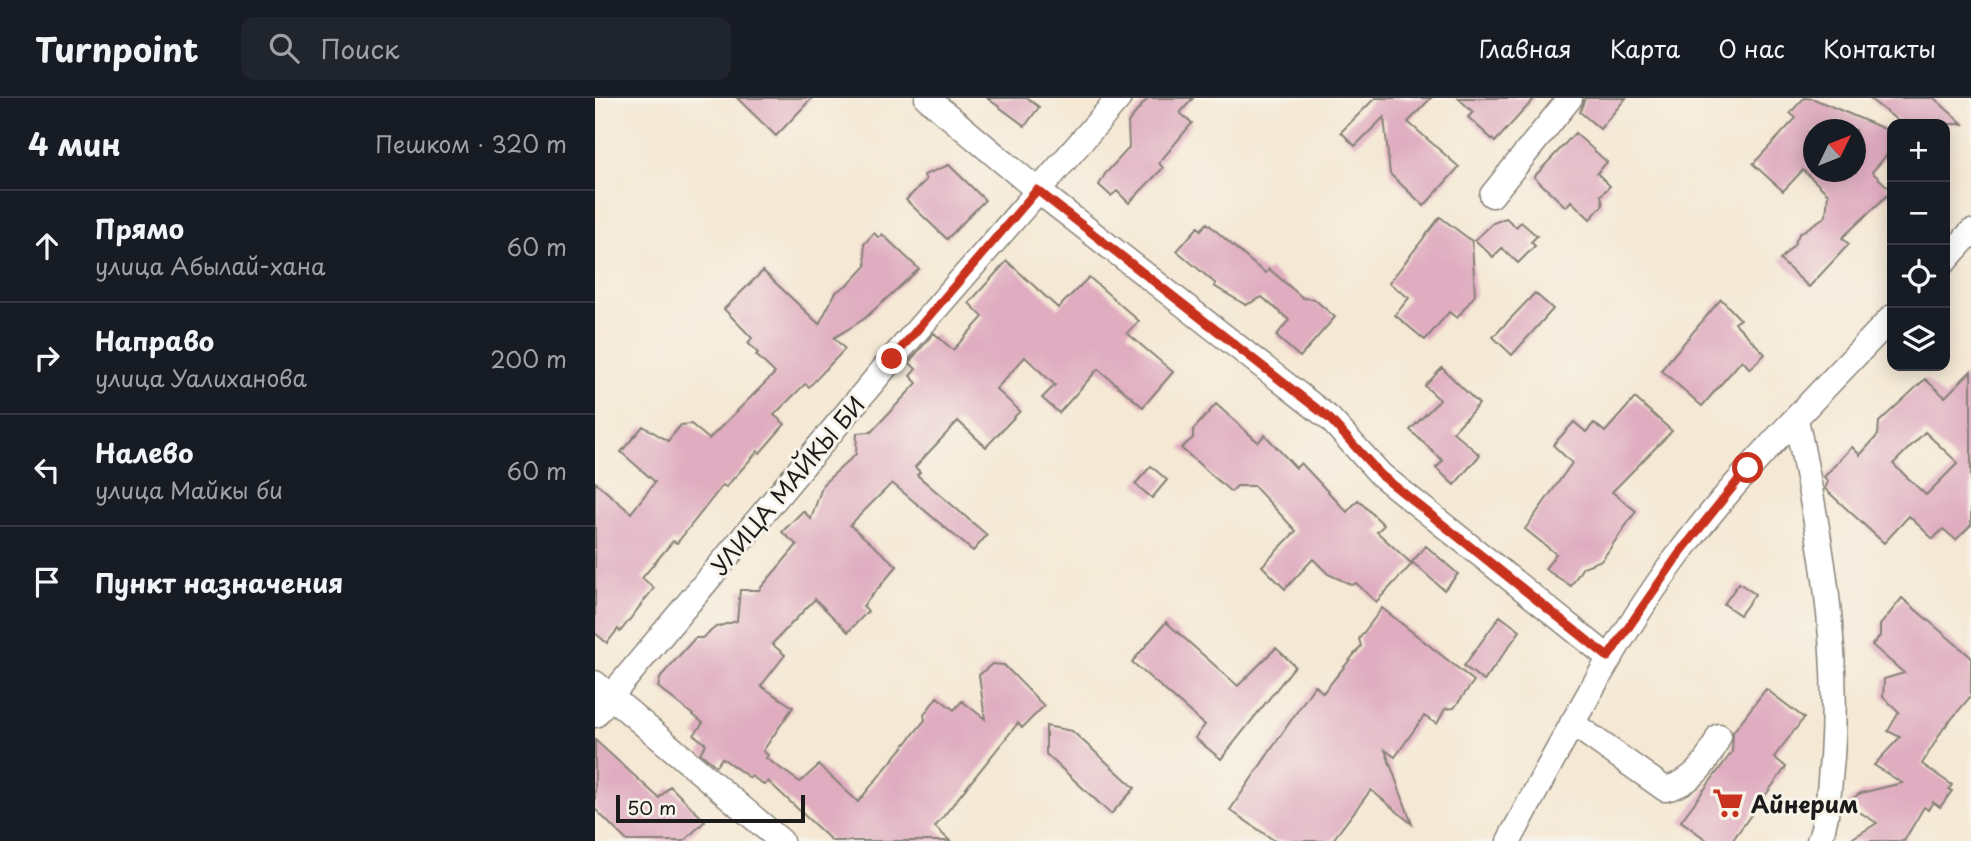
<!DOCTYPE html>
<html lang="ru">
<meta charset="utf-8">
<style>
body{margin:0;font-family:"Playpen Sans",sans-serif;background:#20242c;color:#f1f3f6}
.controls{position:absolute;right:21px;top:21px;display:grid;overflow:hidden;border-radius:14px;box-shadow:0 4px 18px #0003}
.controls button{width:63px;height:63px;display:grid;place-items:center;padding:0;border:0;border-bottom:2px solid #363941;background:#171b24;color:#f1f3f6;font:35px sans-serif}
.compass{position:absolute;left:1208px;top:21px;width:63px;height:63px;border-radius:50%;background:#171b24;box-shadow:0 4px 18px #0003;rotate:47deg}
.scale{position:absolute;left:21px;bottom:18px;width:189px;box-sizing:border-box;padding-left:7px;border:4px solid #1c1c1c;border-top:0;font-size:19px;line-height:24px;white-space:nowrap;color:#1c1c1c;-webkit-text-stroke:5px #f7f3e8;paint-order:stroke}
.stop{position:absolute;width:21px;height:21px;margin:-16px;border:5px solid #c8321e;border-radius:50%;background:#fff}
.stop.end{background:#c8321e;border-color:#fff;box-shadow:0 2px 7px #0008}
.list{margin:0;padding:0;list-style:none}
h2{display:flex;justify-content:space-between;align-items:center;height:91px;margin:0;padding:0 28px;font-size:30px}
h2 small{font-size:23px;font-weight:400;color:#9ea1a6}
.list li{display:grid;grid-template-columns:46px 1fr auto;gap:21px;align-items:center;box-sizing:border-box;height:112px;padding:0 28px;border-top:2px solid #363941}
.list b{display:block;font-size:26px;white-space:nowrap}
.list p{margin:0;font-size:23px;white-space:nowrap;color:#9ea1a6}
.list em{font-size:23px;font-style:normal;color:#9ea1a6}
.icon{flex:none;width:38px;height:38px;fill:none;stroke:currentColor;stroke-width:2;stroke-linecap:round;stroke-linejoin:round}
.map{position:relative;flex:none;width:1376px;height:743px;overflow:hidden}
header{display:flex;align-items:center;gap:42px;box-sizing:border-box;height:98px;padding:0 35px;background:#171b24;border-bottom:2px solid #363941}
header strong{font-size:33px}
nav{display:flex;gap:38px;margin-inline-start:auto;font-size:24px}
.search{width:490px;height:63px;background:#20242c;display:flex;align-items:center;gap:18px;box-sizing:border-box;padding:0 24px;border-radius:14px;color:#9ea1a6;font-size:26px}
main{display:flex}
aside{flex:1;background:#171b24}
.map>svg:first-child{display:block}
</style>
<header>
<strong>Turnpoint</strong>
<div class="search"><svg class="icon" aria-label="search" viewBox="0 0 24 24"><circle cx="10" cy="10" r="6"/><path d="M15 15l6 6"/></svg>Поиск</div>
<nav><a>Главная</a><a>Карта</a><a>О нас</a><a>Контакты</a></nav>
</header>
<main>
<aside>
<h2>4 мин<small>Пешком · 320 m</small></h2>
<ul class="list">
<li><svg class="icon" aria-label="ahead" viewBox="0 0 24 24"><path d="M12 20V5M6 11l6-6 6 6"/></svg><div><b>Прямо</b><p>улица Абылай-хана</p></div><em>60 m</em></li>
<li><svg class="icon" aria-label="right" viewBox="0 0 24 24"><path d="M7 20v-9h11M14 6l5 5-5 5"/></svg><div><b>Направо</b><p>улица Уалиханова</p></div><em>200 m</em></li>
<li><svg class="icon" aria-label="left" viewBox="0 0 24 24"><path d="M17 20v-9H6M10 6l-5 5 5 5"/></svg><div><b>Налево</b><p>улица Майкы би</p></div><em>60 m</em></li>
<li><svg class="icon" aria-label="arrive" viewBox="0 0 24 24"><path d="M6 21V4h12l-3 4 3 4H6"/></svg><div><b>Пункт назначения</b></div></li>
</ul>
</aside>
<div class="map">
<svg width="1376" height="743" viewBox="0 0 1376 743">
<rect width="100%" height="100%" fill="#f7f3e8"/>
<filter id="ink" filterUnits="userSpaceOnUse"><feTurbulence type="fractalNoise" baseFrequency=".0143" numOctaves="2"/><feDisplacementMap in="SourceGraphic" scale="14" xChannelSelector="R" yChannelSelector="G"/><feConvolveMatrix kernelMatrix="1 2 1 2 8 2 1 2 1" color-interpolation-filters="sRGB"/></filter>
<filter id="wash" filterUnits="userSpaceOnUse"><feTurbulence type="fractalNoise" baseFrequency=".00686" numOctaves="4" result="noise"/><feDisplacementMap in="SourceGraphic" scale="28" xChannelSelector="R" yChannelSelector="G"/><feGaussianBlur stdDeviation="1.57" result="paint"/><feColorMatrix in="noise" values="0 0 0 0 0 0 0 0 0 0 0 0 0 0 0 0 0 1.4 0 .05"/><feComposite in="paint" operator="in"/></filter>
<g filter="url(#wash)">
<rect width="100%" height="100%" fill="#f5e8d4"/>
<g id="blocks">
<path fill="#dfacc0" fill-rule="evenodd" d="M 142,0 L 217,0 L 181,38 Z
M 392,0 L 432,0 L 444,9 L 430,28 Z
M 553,0 L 598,0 L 585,15 L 597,25 L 564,65 L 568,70 L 534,105 L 522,93 L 516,98 L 504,87 L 510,76 L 534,50 L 533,24 Z
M 780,0 L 836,0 L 813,24 L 864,69 L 829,108 L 795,76 L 789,19 L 760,48 L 746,34 Z
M 863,0 L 940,0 L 900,44 L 873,19 L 878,14 Z
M 990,0 L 1031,0 L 1005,31 L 985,14 Z
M 1209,0 L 1219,1 L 1297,34 L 1297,51 L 1277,74 L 1297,93 L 1247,140 L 1254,146 L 1214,189 L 1185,162 L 1199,147 L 1204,136 L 1231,118 L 1233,96 L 1208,72 L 1188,93 L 1158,66 L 1201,20 L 1195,15 ZM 1219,32 L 1261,32 L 1261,74 L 1219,74 Z
M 1274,0 L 1339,0 L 1368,26 L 1307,26 Z
M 980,35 L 1012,64 L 1002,75 L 1015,88 L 1006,97 L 1008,107 L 995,121 L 976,103 L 971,109 L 939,79 Z
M 354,67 L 390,102 L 352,141 L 311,102 L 331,82 L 329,77 Z
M 845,119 L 877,143 L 880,197 L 862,220 L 854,214 L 830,242 L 800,217 L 814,200 L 794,185 Z
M 911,120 L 921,129 L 926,124 L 942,138 L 936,144 L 940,148 L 923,165 L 907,150 L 898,159 L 880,142 L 898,125 Z
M 612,125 L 660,167 L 671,175 L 674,171 L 708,200 L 719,201 L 740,219 L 705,259 L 681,238 L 694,222 L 667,199 L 651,207 L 619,188 L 621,186 L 582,153 L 603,129 L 606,132 Z
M 279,135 L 284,140 L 287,136 L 324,171 L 269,221 L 239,240 L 250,251 L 214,289 L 210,286 L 179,317 L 190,326 L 165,355 L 163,353 L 131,389 L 128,387 L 82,445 L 78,443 L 47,480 L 59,490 L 25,534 L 23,531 L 12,545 L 0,535 L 0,384 L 36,415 L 60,384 L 26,354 L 48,328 L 73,343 L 86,327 L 96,326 L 114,341 L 180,275 L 161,257 L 163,255 L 153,245 L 157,240 L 129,211 L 168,173 L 224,226 L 241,194 L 255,185 L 271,168 L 269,146 Z
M 412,163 L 463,210 L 494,179 L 544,223 L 532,235 L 578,274 L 548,309 L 503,271 L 464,315 L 447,300 L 460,287 L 430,259 L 401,291 L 425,313 L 391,349 L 363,323 L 320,369 L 325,374 L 322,377 L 392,437 L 378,453 L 297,385 L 255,427 L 302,468 L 268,508 L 273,513 L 253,534 L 220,501 L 177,546 L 190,557 L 166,588 L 198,609 L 168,653 L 173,657 L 171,660 L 205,684 L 224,667 L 263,704 L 330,622 L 329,617 L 342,599 L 359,612 L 367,603 L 390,621 L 384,577 L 397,566 L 409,567 L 449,608 L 427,630 L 423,625 L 340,729 L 355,743 L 237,743 L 173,683 L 170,687 L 156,678 L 155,680 L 127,660 L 121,668 L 105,655 L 111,646 L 99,637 L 108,625 L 63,589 L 66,578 L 100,540 L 107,540 L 121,529 L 142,523 L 145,492 L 164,492 L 202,447 L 187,434 L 208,413 L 216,421 L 228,386 L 261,356 L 262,335 L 276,334 L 322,285 L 315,278 L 321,271 L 314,264 L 339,235 L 358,252 L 388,219 L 374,205 Z
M 940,195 L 958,211 L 917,257 L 898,239 Z
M 1126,201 L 1145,221 L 1140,225 L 1170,256 L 1155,271 L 1147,262 L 1107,308 L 1066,272 Z
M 847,270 L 884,306 L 858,334 L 885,357 L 859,387 L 841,370 L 848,363 L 815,332 L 845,302 L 830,288 Z
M 1376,273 L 1376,427 L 1361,442 L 1348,431 L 1338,441 L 1314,418 L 1289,445 L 1230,391 L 1233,383 L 1229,379 L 1257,349 L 1265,357 L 1283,337 L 1284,324 L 1330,281 L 1350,299 ZM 1330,334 L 1363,365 L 1331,397 L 1298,366 Z
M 1040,300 L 1077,333 L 1017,394 L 1041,413 L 1007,462 L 988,469 L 976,488 L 950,471 L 961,456 L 930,431 L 977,365 L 958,347 L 979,324 L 991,334 L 999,325 L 1010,334 Z
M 621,306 L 663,344 L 670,337 L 701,370 L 706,365 L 752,414 L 763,402 L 789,427 L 782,434 L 817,466 L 781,504 L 761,485 L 757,487 L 733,476 L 718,461 L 690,491 L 667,468 L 701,433 L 659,388 L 642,388 L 636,394 L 586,350 L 598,340 L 598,332 Z
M 556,368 L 572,382 L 557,400 L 540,386 Z
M 831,448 L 863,476 L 849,492 L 817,464 Z
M 1144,485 L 1160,496 L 1145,517 L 1129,506 Z
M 1307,500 L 1376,559 L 1376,598 L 1348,631 L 1327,666 L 1357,687 L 1354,691 L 1357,693 L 1345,709 L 1338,704 L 1333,712 L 1329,709 L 1309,743 L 1253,743 L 1282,725 L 1250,705 L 1266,695 L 1307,685 L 1279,667 L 1305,639 L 1293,633 L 1304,614 L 1288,599 L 1289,581 L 1309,575 L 1277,547 L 1285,538 L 1285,527 Z
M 787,510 L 879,583 L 859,610 L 850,611 L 842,626 L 829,618 L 800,659 L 790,652 L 817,726 L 776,692 L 737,743 L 680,743 L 635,712 L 720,587 L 728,595 L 766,548 L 764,541 Z
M 905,518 L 925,533 L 889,583 L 869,568 Z
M 571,524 L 643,588 L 681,550 L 700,568 L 626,661 L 600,640 L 610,627 L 537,564 Z
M 1171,591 L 1209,620 L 1179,659 L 1191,669 L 1137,743 L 1113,743 L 1086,723 L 1137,654 L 1138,634 Z
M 451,628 L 477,633 L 540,690 L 516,716 L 451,656 Z
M 0,642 L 64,700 L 75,688 L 110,723 L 89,743 L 32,743 L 0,711 Z"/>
</g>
</g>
<g filter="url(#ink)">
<use href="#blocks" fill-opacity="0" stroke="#888278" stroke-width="2"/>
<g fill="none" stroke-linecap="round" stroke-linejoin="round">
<defs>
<path id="minor" d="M 332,0 L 442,92 L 735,321 L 786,377 L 1013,559
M 897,97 L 975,0
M 1350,163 L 1376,134
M 1201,321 C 1225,435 1245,543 1237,659 C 1234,688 1234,716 1224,743
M 0,585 L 186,743
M 0,617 L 297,261 L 524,0
M 977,625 L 1070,691 C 1098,685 1113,664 1124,638
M 914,743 C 967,644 1017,546 1084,456 C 1148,370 1225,296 1297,219"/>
</defs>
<use href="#minor" stroke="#888278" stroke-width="27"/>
<use href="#minor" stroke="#fff" stroke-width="24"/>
</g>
</g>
<g fill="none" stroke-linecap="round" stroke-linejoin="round" filter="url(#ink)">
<path stroke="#c8321e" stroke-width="9" d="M 297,261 L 442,92 L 735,321 L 786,377 L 1013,559 L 1084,456 L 1153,370"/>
</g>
<defs>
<symbol id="supermarket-bare" viewBox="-9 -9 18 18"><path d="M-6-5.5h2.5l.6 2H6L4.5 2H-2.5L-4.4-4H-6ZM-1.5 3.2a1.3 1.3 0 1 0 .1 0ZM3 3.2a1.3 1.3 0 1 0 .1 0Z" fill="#c8321e" stroke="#f7f3e8" stroke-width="2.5" paint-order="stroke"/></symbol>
</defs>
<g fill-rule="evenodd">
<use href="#supermarket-bare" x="1111" y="683" width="44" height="44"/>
</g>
<g text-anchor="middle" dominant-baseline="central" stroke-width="6" stroke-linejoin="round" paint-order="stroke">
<g font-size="23" fill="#1c1c1c" stroke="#f7f3e8">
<text transform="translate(192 387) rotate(-50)">УЛИЦА МАЙКЫ БИ</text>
</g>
<g font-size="23" font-weight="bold" fill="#1c1c1c" stroke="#f7f3e8" text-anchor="start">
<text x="1156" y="705">Айнерим</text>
</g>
</g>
</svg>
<div class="controls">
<button>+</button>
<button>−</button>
<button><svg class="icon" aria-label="locate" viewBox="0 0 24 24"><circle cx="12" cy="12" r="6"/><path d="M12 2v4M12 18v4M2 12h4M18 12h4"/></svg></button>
<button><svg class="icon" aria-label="layers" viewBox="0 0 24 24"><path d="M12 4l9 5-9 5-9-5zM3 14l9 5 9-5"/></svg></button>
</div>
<svg class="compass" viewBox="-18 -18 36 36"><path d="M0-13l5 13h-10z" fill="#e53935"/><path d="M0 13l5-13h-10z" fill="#9ea1a6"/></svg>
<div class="scale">50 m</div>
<div class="stop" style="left:1153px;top:370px"></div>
<div class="stop end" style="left:297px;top:261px"></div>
</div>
</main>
